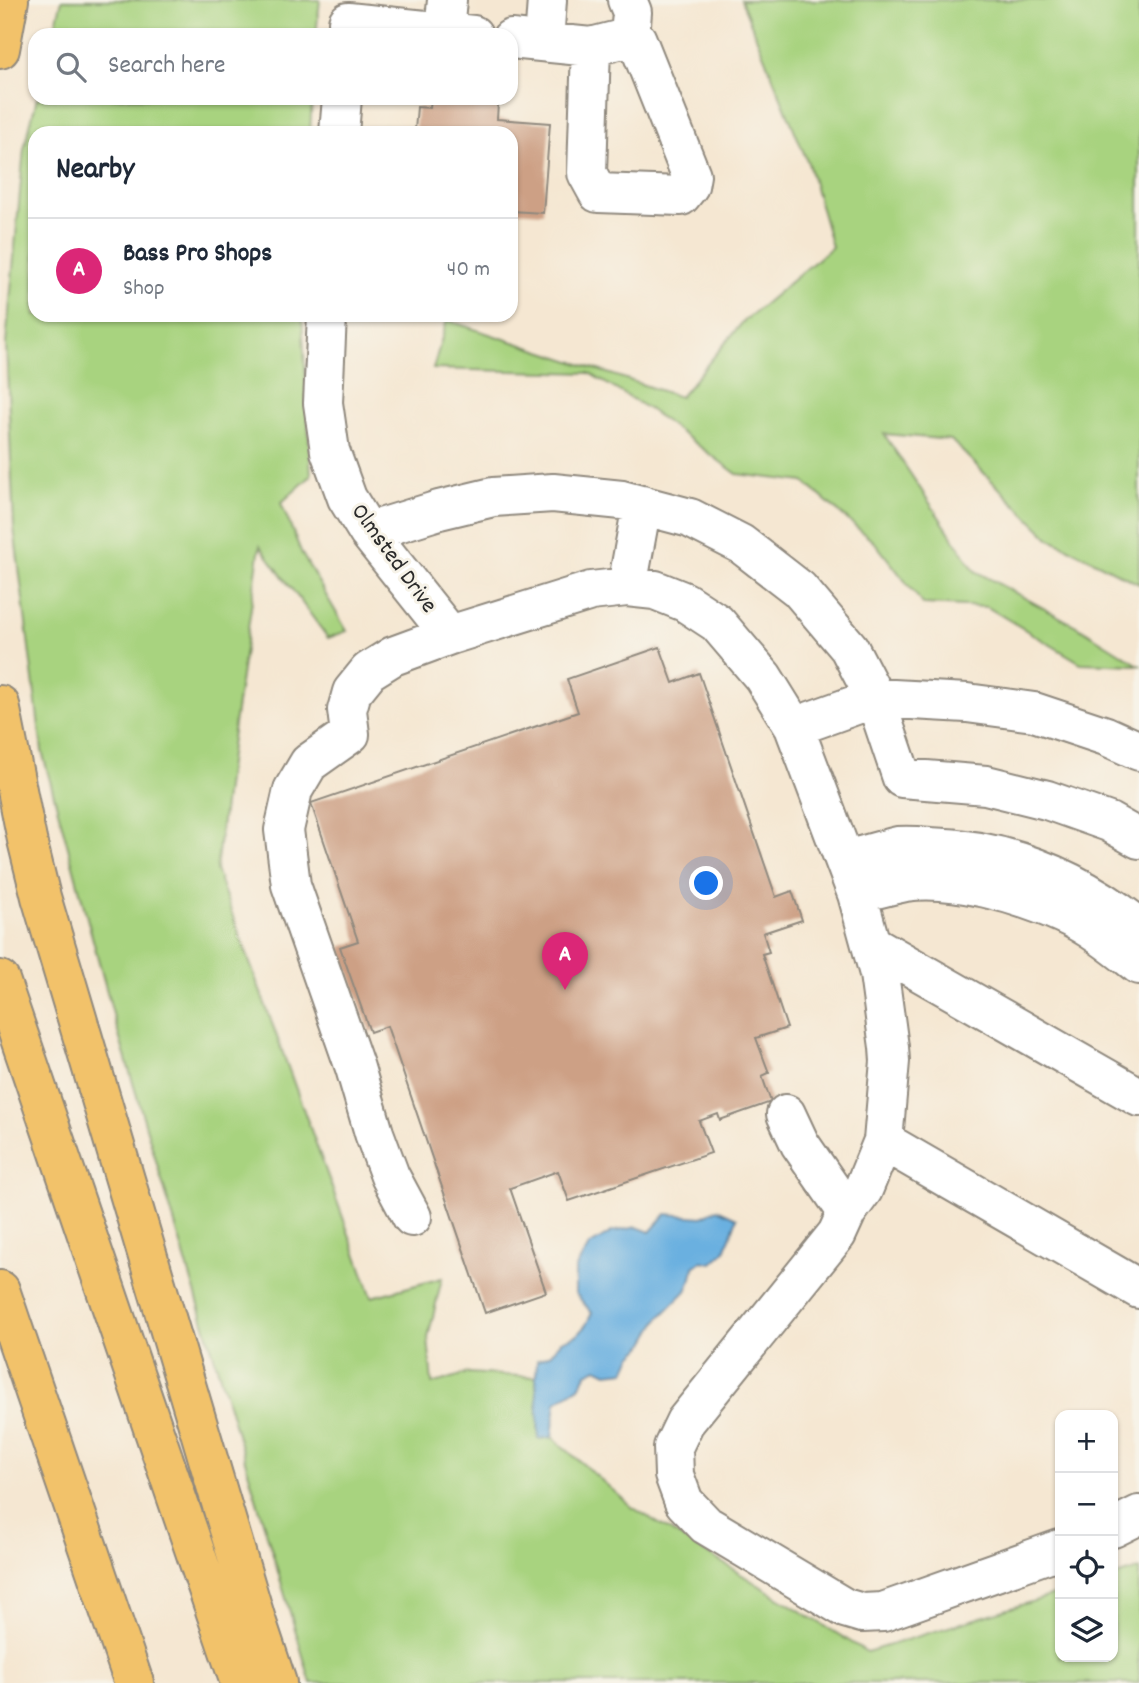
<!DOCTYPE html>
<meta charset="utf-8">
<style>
body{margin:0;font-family:Dekko,sans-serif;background:#f2f2f3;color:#1f2937}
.controls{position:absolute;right:21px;bottom:21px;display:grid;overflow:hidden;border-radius:14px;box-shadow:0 2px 5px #0004}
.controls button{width:63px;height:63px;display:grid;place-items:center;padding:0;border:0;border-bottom:2px solid #e0e1e3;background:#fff;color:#1f2937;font:35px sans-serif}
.you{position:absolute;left:707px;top:884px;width:24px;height:24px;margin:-18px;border:5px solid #fff;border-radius:50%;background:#1a73e8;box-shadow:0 0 0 10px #1a73e833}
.badge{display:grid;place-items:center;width:46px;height:46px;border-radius:50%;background:#db2777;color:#fff;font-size:23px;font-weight:700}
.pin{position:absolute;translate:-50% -58px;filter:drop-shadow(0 2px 4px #0008)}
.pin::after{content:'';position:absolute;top:37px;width:24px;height:21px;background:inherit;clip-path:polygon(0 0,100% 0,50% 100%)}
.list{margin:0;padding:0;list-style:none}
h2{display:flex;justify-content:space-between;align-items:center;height:91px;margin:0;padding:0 28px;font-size:30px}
h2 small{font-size:23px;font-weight:400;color:#747a83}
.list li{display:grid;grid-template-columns:46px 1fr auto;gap:21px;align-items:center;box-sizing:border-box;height:105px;padding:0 28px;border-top:2px solid #e0e1e3}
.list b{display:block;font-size:26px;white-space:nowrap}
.list p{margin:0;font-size:23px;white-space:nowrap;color:#747a83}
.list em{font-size:23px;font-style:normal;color:#747a83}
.icon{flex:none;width:38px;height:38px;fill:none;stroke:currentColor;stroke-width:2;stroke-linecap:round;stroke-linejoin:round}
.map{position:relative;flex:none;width:1139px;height:1683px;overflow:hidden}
.search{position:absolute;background:#fff;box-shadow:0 2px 5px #0004;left:28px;top:28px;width:490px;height:77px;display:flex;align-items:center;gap:18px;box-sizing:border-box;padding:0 24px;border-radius:21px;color:#747a83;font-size:26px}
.panel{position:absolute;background:#fff;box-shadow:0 2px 5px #0004;left:28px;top:126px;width:490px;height:196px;border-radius:21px}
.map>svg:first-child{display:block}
</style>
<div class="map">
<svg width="1139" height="1683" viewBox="0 0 1139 1683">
<rect width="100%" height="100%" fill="#f7f3e8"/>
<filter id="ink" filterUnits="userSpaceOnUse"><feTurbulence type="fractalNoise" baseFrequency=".0143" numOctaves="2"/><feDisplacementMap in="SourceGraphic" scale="14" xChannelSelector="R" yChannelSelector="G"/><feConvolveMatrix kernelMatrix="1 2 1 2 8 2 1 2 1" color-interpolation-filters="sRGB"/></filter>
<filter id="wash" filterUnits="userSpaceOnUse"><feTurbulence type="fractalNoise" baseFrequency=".00686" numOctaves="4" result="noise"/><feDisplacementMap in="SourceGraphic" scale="28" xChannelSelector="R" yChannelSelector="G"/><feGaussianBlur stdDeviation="1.57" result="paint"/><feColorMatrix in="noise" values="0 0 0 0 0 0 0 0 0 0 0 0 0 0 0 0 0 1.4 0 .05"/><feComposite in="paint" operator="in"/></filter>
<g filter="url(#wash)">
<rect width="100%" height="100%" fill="#f5e7d2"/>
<path fill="#a8d37f" stroke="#6a7f55" stroke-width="2" d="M 62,0 L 320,0 L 316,35 L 53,35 Z
M 741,0 L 1139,0 L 1139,584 L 1049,538 L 951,440 L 884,434 L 975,571 L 1082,629 L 1139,665 L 1081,663 L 987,607 L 923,604 L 876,544 L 804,482 L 737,474 L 650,410 L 589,373 L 433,369 L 447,320 L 680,397 L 742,323 L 832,247 L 808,163 Z
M 37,98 L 312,98 L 310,133 L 35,133 L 35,315 L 302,315 L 311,476 L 281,503 L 302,554 L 347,631 L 328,638 L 260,546 L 232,738 L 216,870 L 372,1297 L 442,1278 L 428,1338 L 432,1384 L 468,1373 L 536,1377 L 539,1439 L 552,1437 L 632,1507 L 867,1652 L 1060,1593 L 1060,1657 L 1113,1657 L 1113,1577 L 1139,1569 L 1139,1683 L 311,1683 L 117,1029 L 42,751 L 14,528 L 6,344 L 24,149 Z"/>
<path fill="#6ab0e0" stroke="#4a6e86" stroke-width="2" d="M 717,1209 L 737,1218 L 725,1251 L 712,1263 L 702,1261 L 694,1267 L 692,1278 L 686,1291 L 660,1317 L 643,1346 L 632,1356 L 625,1371 L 607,1373 L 597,1368 L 587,1373 L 579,1387 L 556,1402 L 552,1437 L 539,1439 L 536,1377 L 537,1360 L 551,1354 L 561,1341 L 577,1335 L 586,1325 L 592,1313 L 575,1293 L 575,1269 L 589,1246 L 612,1232 L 637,1227 L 650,1232 L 666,1214 L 702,1217 Z"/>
<g id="blocks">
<path fill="#cda085" d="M 431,98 L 498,103 L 497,119 L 550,123 L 543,213 L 511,211 L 511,133 L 427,133 L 428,130 L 415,130 L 417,107 L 430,108 Z
M 660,647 L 673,683 L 699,673 L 776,897 L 792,891 L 802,920 L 763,933 L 769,952 L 762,954 L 787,1028 L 756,1038 L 769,1073 L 762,1076 L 771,1102 L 720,1120 L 718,1114 L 699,1121 L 711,1153 L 569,1201 L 558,1171 L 510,1188 L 546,1292 L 485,1313 L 387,1026 L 370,1032 L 340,947 L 358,941 L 311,803 L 578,712 L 567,679 Z"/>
</g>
</g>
<g filter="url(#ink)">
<use href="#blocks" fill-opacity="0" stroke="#90897e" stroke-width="2"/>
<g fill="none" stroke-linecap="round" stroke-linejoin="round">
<defs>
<path id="minor" d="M 348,22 L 473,35
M 444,32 L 447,0
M 511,39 L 591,47 L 630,37 L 632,12 L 627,0
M 544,42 L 547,0
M 591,47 L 587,173 L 598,193 L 681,196 L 689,186 L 691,175 L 637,40 L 630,37
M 339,133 L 342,98
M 327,315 L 323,403 L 330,451 L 347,498 L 368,532 L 450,635
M 368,532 L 439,510 L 493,497 L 553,493 L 622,500 L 690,518 L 741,544 L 799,589 L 849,648 L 875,698 L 902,778 L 986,785 L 1047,800 L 1109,822 L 1139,839
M 627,587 L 642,505
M 794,727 L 875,698 L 967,703 L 1034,712 L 1106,736 L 1139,751
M 845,860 C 863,856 880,850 898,846 C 908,845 920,846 930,847 C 1008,849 1078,879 1139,927
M 857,894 C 873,890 889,885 905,882 C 952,875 1020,894 1063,914 C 1090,926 1116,947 1139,965
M 871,944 L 1139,1097
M 786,1114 L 800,1144 L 847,1212
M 883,1141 L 863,1190 L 847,1212 L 837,1234 L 685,1422 L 673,1447 L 674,1475 L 684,1502 L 706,1525 L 845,1608 L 862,1613 L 883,1612 L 1060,1549
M 412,1217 L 390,1176 L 374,1133 L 355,1068 L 291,885 L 284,830 L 293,790 L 309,763 L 350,734 L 347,710 L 352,692 L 369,671 L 393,656 L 450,635 L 591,591 L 627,587 L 655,590 L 685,602 L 717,623 L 763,677 L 794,727 L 857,894 L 879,974 L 889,1047 L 890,1061 L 883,1141 L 1139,1289
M 1113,1528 L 1139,1515"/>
<path id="highway" d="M 0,49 L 9,0
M 0,705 L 27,840 L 41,897 L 256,1620 L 277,1683
M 0,980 L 240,1683
M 0,1290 L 134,1683"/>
</defs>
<use href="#minor" stroke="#90897e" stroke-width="42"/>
<use href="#highway" stroke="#90897e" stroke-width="42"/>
<use href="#minor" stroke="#fff" stroke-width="38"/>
<use href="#highway" stroke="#f2c26a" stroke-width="38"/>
</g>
</g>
<g text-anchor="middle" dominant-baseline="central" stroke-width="6" stroke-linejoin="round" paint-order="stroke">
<g font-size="24" fill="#2b2b2b" stroke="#f7f3e8">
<text transform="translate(393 559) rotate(54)">Olmsted Drive</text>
</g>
</g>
</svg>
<div class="controls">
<button>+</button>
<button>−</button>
<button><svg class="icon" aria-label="locate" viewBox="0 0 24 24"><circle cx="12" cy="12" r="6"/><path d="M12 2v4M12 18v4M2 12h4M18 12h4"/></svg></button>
<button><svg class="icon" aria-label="layers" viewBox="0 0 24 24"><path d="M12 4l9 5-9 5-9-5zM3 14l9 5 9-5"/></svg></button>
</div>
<div class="you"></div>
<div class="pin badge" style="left:565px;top:990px">A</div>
<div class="search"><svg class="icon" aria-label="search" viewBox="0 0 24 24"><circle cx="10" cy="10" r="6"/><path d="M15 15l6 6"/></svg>Search here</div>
<section class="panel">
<h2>Nearby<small></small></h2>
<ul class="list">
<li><span class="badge">A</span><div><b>Bass Pro Shops</b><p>Shop</p></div><em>40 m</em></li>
</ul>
</section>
</div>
